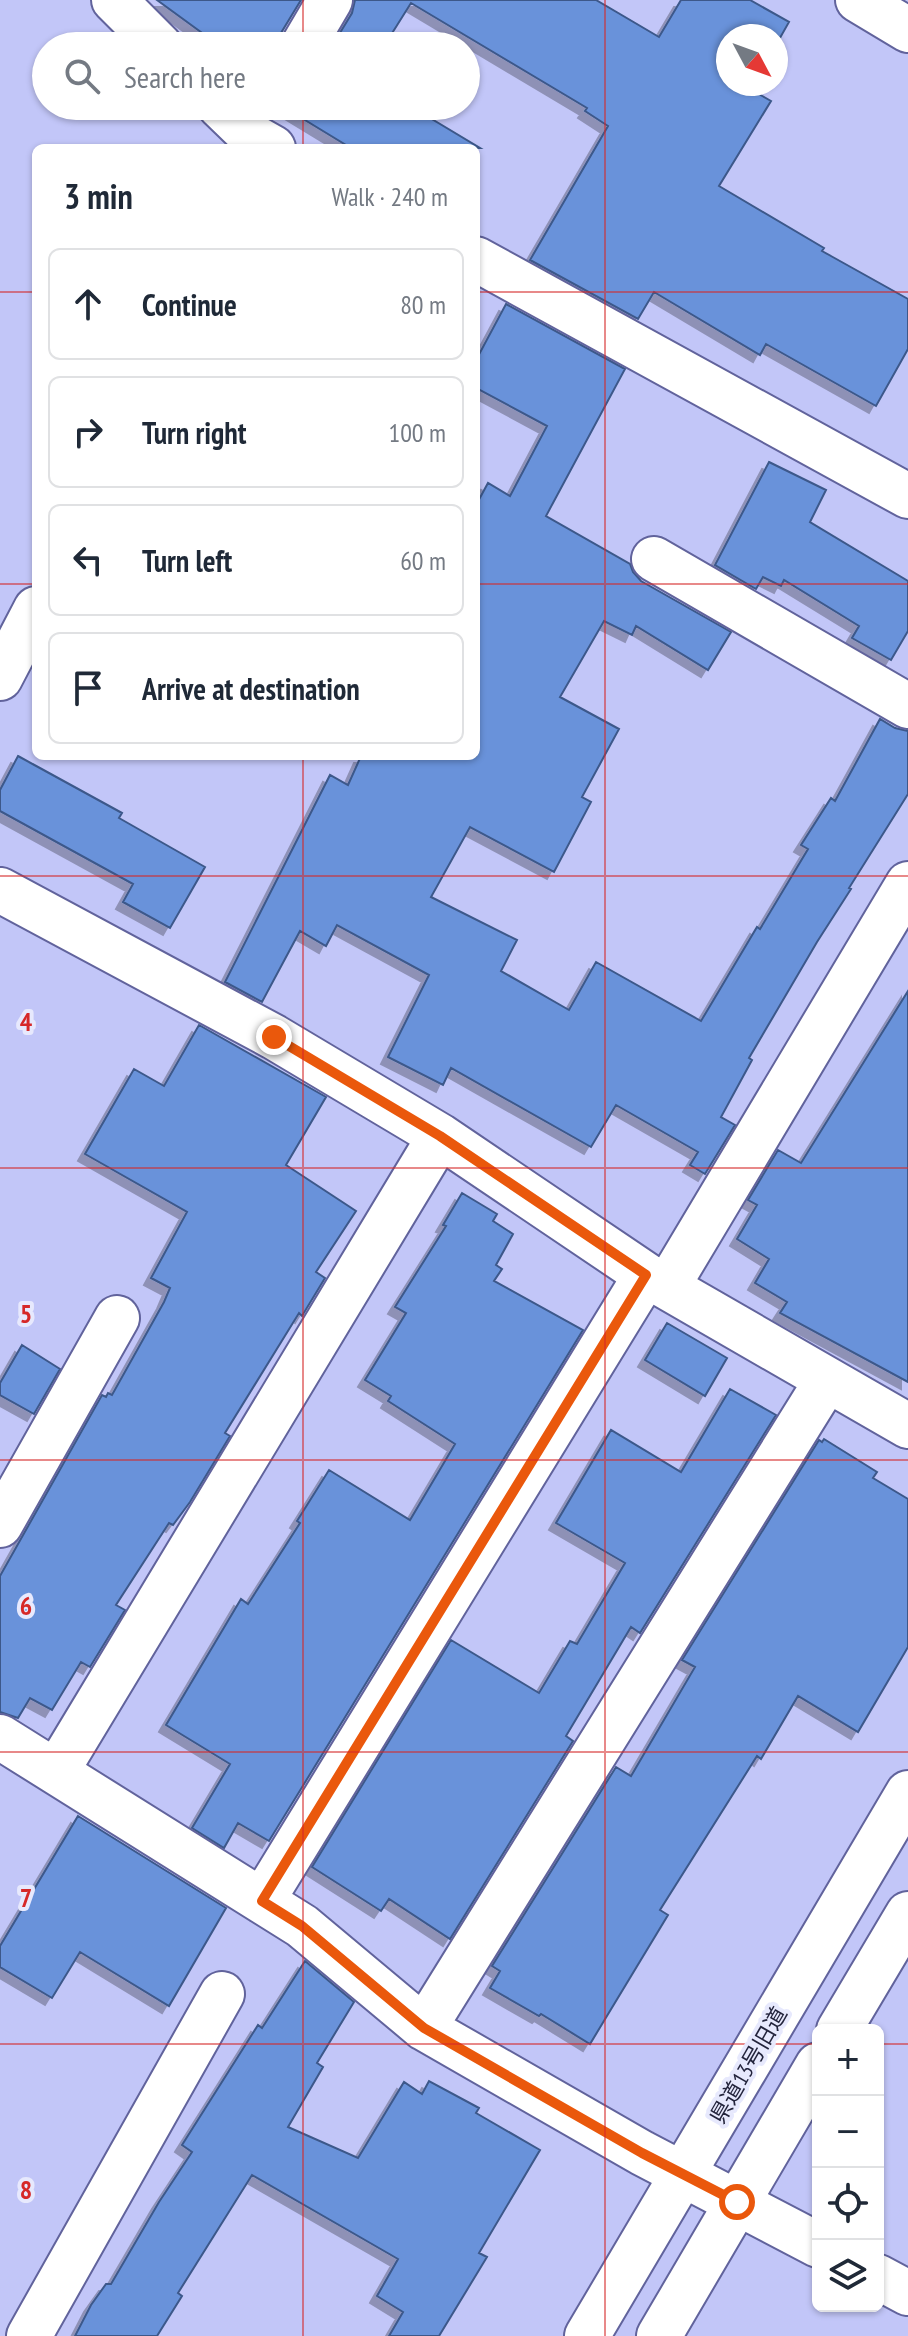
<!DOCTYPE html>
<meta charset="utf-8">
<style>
body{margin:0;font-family:"PT Sans Narrow","Noto Sans JP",sans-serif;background:#f6f6f7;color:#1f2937}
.controls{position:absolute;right:24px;bottom:24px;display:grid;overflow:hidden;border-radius:12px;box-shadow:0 2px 6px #0004}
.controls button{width:72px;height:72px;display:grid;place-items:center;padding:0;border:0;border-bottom:2px solid #e0e1e3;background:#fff;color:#1f2937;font:40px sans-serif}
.compass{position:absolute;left:716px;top:24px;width:72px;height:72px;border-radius:50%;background:#fff;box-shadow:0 2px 6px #0004;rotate:131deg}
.stop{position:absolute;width:24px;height:24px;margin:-18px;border:6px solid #ea580c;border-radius:50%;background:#fff}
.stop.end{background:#ea580c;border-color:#fff;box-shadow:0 2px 8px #0008}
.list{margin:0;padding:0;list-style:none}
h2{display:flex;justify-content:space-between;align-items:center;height:104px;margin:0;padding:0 32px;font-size:34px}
h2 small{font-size:26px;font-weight:400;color:#747a83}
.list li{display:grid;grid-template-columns:52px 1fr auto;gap:24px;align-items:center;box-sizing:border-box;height:112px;margin:0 16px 16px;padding:0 16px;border:2px solid #e0e1e3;border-radius:12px}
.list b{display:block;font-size:30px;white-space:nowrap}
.list em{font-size:26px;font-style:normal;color:#747a83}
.icon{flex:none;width:44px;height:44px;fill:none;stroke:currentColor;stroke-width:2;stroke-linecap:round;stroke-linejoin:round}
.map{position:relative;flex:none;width:908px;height:2336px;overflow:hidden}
.search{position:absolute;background:#fff;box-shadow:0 2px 6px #0004;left:32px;top:32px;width:448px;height:88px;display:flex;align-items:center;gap:20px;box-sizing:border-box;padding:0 28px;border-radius:44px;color:#747a83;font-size:30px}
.panel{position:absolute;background:#fff;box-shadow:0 2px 6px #0004;left:32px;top:144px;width:448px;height:616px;border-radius:12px}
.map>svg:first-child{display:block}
</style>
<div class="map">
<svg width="908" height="2336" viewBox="0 0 908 2336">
<defs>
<filter id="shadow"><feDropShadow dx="-7" dy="7" stdDeviation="0" flood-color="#0004"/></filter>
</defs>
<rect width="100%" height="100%" fill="#c2c6f8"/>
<path fill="#6992da" stroke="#3c588a" stroke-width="2" filter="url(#shadow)" d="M 157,0 L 301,0 L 281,33 L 278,46 L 220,46 Z
M 355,0 L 596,0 L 659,37 L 681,0 L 750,0 L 789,22 L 776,45 L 776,36 L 728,36 L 728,84 L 753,84 L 750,89 L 771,101 L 719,186 L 824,248 L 822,251 L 908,299 L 908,349 L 876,406 L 766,344 L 760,355 L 654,292 L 638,319 L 530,260 L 608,126 L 585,111 L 587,108 L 411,3 L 384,46 L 332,46 L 352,13 Z
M 282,106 L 410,106 L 480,148 L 351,148 Z
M 506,304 L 625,369 L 546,516 L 630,564 L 633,572 L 641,581 L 731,632 L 708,670 L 636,626 L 632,635 L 604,621 L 560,697 L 619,729 L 582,797 L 591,802 L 554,872 L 470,827 L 431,897 L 517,940 L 501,971 L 569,1010 L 596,962 L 701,1021 L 757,927 L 760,929 L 808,849 L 801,845 L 831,798 L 835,801 L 880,719 L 895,728 L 908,731 L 908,794 L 849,888 L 851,889 L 817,942 L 749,1058 L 752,1060 L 721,1117 L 735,1125 L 705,1174 L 690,1165 L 698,1152 L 616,1105 L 591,1147 L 451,1068 L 443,1085 L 388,1057 L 429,975 L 337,925 L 326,946 L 300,931 L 262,1002 L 225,982 L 330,775 L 348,785 L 361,756 L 476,756 L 476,505 L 488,483 L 510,496 L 547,426 L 476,388 L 476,360 Z
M 769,462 L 826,490 L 810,522 L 908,581 L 908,631 L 891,660 L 852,638 L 859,626 L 784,580 L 781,586 L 763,577 L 756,589 L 715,565 Z
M 18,756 L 122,813 L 119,818 L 205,867 L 170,928 L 123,902 L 133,884 L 0,811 L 0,790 Z
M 908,991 L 908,1382 L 780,1313 L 787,1302 L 755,1283 L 769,1259 L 737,1239 L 757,1205 L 748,1200 L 778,1150 L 801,1163 Z
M 199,1025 L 326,1097 L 286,1165 L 356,1211 L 316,1272 L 325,1278 L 302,1316 L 299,1313 L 225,1433 L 230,1436 L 190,1502 L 173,1525 L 169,1523 L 116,1605 L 125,1610 L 90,1667 L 81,1662 L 52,1710 L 30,1698 L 18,1718 L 0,1712 L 0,1576 L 102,1395 L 106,1397 L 108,1393 L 112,1395 L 164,1302 L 170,1288 L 151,1278 L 187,1212 L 85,1154 L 134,1069 L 164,1086 Z
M 462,1193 L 497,1214 L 493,1221 L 513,1234 L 496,1265 L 502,1269 L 494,1281 L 583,1330 L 269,1841 L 238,1823 L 224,1848 L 192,1828 L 230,1764 L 166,1725 L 241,1599 L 248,1604 L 300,1523 L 297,1521 L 329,1470 L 410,1520 L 455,1444 L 388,1401 L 391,1396 L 365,1380 L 406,1313 L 395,1307 L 446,1226 L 443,1225 Z
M 667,1323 L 727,1358 L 705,1396 L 645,1360 Z
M 22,1345 L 60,1369 L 34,1414 L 0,1395 L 0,1383 Z
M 730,1389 L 776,1415 L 640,1633 L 631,1627 L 566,1736 L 573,1741 L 450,1939 L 389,1899 L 381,1911 L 312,1867 L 451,1640 L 539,1693 L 570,1641 L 577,1644 L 625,1563 L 556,1523 L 611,1430 L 681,1472 Z
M 824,1439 L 877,1472 L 873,1478 L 908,1499 L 908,1647 L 858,1732 L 798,1696 L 761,1759 L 757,1756 L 660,1910 L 668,1915 L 590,2044 L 541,2014 L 539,2016 L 490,1988 L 500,1971 L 492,1966 L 616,1767 L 631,1776 L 695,1667 L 682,1660 L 819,1440 L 822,1442 Z
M 78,1816 L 226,1908 L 169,2006 L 80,1952 L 52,1998 L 0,1967 L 0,1946 Z
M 305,1961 L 354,2002 L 317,2063 L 323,2067 L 288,2127 L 358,2158 L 404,2082 L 422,2094 L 429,2081 L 479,2108 L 476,2113 L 540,2150 L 479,2253 L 487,2257 L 439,2336 L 389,2336 L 403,2312 L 377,2296 L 398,2259 L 252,2175 L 178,2293 L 182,2296 L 157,2336 L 75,2336 L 91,2305 L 106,2284 L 111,2284 L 159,2202 L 192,2152 L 182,2145 L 258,2025 L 262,2028 Z"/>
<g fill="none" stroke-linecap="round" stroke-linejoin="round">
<defs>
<path id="street" d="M 114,0 L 160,46
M 303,46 L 330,0
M 220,106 L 250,135 L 273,148
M 476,259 L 908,496
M 654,559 L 908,706
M 0,678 L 36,609
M 0,890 L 274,1037 L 440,1136 L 646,1275 L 908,1426
M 667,1287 L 908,884
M 0,1525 L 117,1318
M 0,1737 L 302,1926 L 424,2028 L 642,2153 L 818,2245
M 56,1772 L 440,1136
M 262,1901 L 646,1275
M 424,2028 L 827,1380
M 878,2277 L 908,2293
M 29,2336 L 222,1994"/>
<path id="secondary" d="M 858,0 L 908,30
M 839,2030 L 908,1914
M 587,2336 L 908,1793
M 659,2336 L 818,2065"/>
</defs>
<use href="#street" stroke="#61639c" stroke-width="48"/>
<use href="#secondary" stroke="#61639c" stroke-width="48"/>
<use href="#street" stroke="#fff" stroke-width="44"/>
<use href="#secondary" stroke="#fff" stroke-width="44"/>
</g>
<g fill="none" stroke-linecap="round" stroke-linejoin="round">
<path stroke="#ea580c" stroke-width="10" d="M 274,1037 L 440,1136 L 646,1275 L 262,1901 L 302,1926 L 424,2028 L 642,2153 L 737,2202"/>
</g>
<path fill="none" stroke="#d62828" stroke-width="2" stroke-opacity="0.55" d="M 303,0 L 303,46M 605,0 L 605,2336M 303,106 L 303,148M 0,292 L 36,292M 476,292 L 908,292M 0,584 L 36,584M 476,584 L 908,584M 303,756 L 303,2336M 0,876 L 908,876M 0,1168 L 908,1168M 0,1460 L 908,1460M 0,1752 L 908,1752M 0,2044 L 818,2044M 878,2044 L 908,2044"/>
<g text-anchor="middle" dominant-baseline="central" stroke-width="8" stroke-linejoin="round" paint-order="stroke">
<g font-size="22" fill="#23243c" stroke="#e7e9fd">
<text transform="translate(748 2065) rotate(-60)">県道13号旧道</text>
</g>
</g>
<g font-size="26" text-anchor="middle" font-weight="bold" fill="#d62828" stroke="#e7e9fd" stroke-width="8" stroke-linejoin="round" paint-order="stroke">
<text x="26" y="1031">4</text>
<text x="26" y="1323">5</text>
<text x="26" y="1615">6</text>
<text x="26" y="1907">7</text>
<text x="26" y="2199">8</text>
</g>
</svg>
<div class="controls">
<button>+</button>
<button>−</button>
<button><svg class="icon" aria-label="locate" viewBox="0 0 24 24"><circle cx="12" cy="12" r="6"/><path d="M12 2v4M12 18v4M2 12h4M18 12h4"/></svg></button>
<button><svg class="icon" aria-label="layers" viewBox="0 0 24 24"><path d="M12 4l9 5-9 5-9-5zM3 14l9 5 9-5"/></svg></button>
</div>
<svg class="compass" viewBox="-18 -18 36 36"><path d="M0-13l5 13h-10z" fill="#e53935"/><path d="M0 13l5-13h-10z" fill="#747a83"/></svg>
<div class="stop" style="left:737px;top:2202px"></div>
<div class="stop end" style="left:274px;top:1037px"></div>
<div class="search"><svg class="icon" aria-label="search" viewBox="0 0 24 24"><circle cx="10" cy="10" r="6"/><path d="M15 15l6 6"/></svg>Search here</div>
<section class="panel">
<h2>3 min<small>Walk · 240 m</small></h2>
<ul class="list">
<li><svg class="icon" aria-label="ahead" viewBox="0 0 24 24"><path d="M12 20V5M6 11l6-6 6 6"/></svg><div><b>Continue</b></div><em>80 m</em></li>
<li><svg class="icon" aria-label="right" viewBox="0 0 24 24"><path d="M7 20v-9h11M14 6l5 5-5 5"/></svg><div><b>Turn right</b></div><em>100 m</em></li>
<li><svg class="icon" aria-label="left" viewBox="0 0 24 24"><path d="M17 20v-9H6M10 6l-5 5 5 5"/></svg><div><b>Turn left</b></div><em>60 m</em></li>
<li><svg class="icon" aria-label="arrive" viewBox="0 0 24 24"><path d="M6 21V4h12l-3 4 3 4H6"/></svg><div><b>Arrive at destination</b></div></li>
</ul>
</section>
</div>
